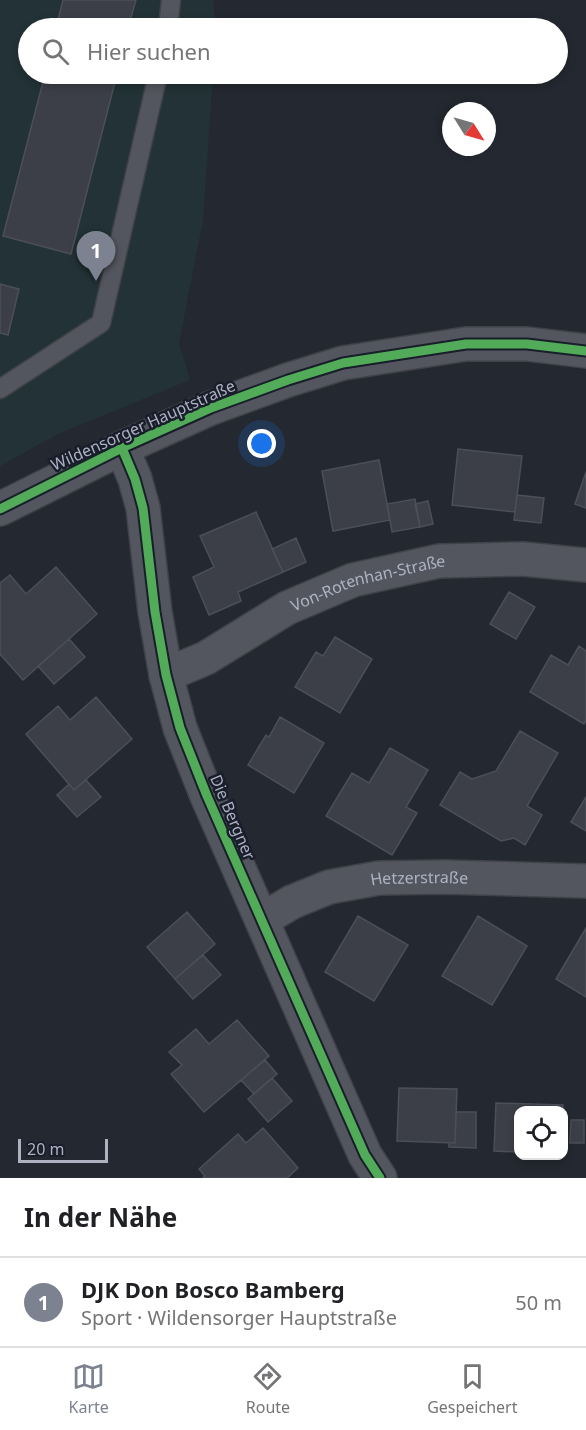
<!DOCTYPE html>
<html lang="de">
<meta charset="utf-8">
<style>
body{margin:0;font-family:"Noto Sans",sans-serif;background:#f2f2f2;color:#202124}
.controls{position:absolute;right:18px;bottom:18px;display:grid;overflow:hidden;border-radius:12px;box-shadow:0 3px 9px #0003}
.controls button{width:54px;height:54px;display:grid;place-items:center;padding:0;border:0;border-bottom:2px solid #e0e0e0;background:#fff;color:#202124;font:30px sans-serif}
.compass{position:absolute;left:442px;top:102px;width:54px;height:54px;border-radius:50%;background:#fff;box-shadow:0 3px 9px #0003;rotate:127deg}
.scale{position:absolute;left:18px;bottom:15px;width:90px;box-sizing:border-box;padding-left:6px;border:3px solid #adb2c3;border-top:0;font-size:16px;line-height:21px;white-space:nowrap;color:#adb2c3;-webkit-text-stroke:4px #181e2a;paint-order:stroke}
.you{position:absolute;left:262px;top:444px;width:21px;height:21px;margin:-15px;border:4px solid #fff;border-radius:50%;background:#1a73e8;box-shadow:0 0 0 9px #1a73e833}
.badge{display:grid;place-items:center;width:39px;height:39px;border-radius:50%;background:#7d8290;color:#fff;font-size:20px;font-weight:700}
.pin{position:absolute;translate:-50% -50px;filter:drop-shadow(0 2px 3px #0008)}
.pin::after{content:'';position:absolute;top:32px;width:21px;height:18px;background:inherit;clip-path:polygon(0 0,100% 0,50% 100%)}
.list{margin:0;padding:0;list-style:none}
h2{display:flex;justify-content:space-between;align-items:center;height:78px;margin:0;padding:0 24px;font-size:26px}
h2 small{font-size:20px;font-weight:400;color:#757577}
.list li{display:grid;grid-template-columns:39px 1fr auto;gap:18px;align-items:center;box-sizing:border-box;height:90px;padding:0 24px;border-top:2px solid #e0e0e0}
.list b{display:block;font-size:22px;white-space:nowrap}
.list p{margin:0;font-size:20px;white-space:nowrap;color:#757577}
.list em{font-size:20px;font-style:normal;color:#757577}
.icon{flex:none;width:33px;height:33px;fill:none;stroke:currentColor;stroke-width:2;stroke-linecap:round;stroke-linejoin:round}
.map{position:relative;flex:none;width:586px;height:1178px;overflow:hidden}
.search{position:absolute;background:#fff;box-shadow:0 3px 9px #0003;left:18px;right:18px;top:18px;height:66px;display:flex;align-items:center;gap:15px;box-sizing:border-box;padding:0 21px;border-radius:33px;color:#757577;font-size:22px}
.sheet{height:168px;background:#fff}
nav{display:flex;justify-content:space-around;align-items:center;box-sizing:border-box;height:84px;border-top:2px solid #e0e0e0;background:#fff;font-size:16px;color:#757577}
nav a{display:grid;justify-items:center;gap:3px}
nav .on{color:#7d8290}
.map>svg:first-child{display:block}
</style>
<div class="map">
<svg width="586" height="1178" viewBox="0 0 586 1178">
<rect width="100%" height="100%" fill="#242830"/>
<path fill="#223236" d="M 0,0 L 213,0 L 216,28 L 28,28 L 28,74 L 213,74 L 203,220 L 179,343 L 190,380 L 58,434 L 0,466 Z"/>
<path fill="#3c3f47" stroke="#4c4f58" stroke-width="1.5" d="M 63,0 L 136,0 L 128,28 L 56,28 Z
M 45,74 L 117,74 L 71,254 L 3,236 Z
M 0,284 L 19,289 L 8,335 L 0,333 Z
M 458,449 L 522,456 L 515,512 L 452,505 Z
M 379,460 L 390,520 L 333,531 L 322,471 Z
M 586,472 L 586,508 L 575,504 Z
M 517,495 L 544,498 L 541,523 L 514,520 Z
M 415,499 L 420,527 L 392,532 L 387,504 Z
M 428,501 L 433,524 L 420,527 L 415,504 Z
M 256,512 L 283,572 L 238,592 L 241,601 L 209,615 L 193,577 L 214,567 L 200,536 Z
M 296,538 L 306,562 L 283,572 L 272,549 Z
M 56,567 L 97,614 L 23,680 L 0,654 L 0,583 L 10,575 L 26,594 Z
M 509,592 L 535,607 L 516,639 L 490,624 Z
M 335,637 L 372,659 L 340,713 L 295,687 L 316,652 L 323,656 Z
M 69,639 L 85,657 L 54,684 L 38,666 Z
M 579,646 L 586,651 L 586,720 L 584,724 L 530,692 L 551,655 L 568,665 Z
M 96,697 L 132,739 L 74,790 L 26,734 L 58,706 L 70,720 Z
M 280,717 L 324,743 L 294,793 L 248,765 L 266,735 L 269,737 Z
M 520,731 L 558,753 L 527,806 L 542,815 L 525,845 L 514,838 L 501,841 L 440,805 L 460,772 L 472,779 L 496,771 Z
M 390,748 L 428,770 L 406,807 L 417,813 L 392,855 L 326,816 L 352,773 L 369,783 Z
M 86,780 L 101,797 L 77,817 L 57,795 L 69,784 L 74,790 Z
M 586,797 L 586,831 L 571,822 Z
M 187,912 L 215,944 L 175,979 L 147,947 Z
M 358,916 L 408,945 L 374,1001 L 325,972 Z
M 478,916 L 527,946 L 492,1005 L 442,976 Z
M 586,928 L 586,997 L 556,979 Z
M 203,955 L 221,975 L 193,999 L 175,979 Z
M 237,1020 L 269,1056 L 204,1112 L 171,1074 L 182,1065 L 169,1052 L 196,1029 L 209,1044 Z
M 265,1060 L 277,1074 L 254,1094 L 241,1080 Z
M 272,1078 L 292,1101 L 268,1122 L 248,1099 Z
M 399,1088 L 457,1089 L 455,1143 L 397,1141 Z
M 496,1103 L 563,1105 L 563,1110 L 518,1110 L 518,1152 L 494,1151 Z
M 456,1112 L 476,1112 L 476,1148 L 449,1147 L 449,1143 L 455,1143 Z
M 571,1120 L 584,1120 L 584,1143 L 570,1143 Z
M 263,1128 L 298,1168 L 287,1178 L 203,1178 L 205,1176 L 199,1169 L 238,1134 L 246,1143 Z"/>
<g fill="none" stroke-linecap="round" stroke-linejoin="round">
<defs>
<path id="lane" d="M 168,28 L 171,0
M 0,389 L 101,323 L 158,74"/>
<g id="street">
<path d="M 122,448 L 135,479 L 143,508 L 155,612 L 166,675 L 180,728 L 207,796 L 365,1155 L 380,1178"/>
<path d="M 0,509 L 122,448 L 211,408 L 288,380 L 343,363 L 466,344 L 527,344 L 586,351"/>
<path id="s1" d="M 166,675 L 206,658 L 287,608 L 353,580 L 439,561 L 523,559 L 586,565"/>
<path id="s2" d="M 262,920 L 292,902 L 329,887 L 379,878 L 444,877 L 586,881"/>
</g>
</defs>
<use href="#lane" stroke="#404249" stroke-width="21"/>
<use href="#street" stroke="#404249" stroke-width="36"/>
<use href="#lane" stroke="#54565f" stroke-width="18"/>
<use href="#street" stroke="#54565f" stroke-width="33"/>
<defs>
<path id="cycleway" d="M 122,448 L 135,479 L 143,508 L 155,612 L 166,675 L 180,728 L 207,796 L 365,1155 L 380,1178
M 0,509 L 122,448 L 211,408 L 288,380 L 343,363 L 466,344 L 527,344 L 586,351"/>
</defs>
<use href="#cycleway" stroke="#181e2a" stroke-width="13"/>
<use href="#cycleway" stroke="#51ab58" stroke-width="9"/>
</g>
<g text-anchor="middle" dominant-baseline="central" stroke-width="5" stroke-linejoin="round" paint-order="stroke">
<g font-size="16" fill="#adb2c3" stroke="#181e2a">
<text transform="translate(143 425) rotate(-24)">Wildensorger Hauptstraße</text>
<text stroke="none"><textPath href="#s1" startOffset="224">Von-Rotenhan-Straße</textPath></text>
<text transform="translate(233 817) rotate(67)">Die Bergner</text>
<text stroke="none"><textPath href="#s2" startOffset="166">Hetzerstraße</textPath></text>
</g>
</g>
</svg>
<div class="controls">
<button><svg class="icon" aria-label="locate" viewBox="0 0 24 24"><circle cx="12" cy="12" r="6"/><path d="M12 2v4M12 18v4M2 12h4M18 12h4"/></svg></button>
</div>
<svg class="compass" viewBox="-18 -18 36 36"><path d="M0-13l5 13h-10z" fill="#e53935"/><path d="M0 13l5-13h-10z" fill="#757577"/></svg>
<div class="scale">20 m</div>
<div class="you"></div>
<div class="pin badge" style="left:96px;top:281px">1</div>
<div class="search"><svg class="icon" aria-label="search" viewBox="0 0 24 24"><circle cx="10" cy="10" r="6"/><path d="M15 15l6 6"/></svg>Hier suchen</div>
</div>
<section class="sheet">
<h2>In der Nähe<small></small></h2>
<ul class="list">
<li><span class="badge">1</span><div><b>DJK Don Bosco Bamberg</b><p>Sport · Wildensorger Hauptstraße</p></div><em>50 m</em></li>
</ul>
</section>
<nav>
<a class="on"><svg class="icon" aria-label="map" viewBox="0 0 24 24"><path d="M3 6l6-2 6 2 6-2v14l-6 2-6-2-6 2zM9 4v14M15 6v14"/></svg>Karte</a>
<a><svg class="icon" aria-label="directions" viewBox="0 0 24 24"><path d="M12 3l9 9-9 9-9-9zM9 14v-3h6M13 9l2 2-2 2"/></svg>Route</a>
<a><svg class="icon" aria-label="saved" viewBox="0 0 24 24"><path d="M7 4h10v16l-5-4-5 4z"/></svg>Gespeichert</a>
</nav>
